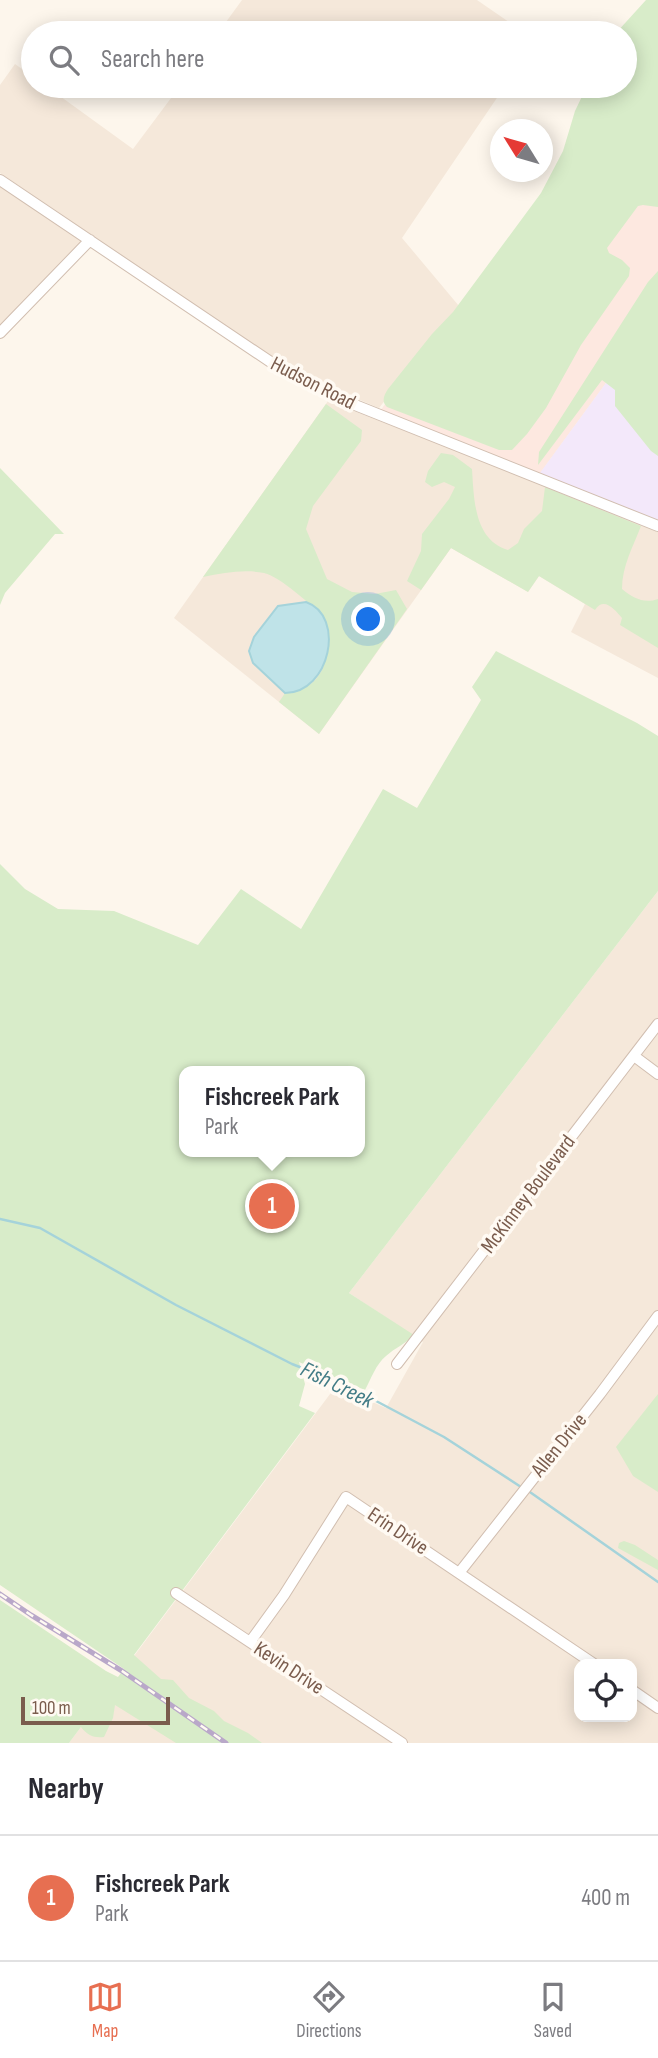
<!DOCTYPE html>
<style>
body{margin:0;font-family:"Sofia Sans Condensed",sans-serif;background:#f2f2f3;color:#2b2b33}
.controls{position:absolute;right:21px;bottom:21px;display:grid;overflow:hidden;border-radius:14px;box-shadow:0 4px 18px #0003}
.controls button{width:63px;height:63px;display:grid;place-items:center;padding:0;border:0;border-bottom:2px solid #e1e1e2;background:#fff;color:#2b2b33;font:35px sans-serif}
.compass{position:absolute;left:490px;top:119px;width:63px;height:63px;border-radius:50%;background:#fff;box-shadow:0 4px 18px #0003;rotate:307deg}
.scale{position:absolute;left:21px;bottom:18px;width:149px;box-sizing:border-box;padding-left:7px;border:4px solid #7a5c4d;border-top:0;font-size:19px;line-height:24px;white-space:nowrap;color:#7a5c4d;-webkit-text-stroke:5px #fffaf3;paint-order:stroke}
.you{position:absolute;left:369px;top:620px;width:24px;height:24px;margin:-18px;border:5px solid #fff;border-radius:50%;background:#1a73e8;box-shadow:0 0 0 10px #1a73e833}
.badge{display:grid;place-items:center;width:46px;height:46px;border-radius:50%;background:#e76f51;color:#fff;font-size:23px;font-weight:700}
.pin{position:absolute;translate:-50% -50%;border:4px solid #fff;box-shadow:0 2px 7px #0006}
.popup{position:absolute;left:179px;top:1066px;width:186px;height:91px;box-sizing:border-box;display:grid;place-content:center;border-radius:14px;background:#fff;filter:drop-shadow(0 2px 5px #0005);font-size:23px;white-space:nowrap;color:#7c7c81}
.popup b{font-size:26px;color:#2b2b33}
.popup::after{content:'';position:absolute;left:50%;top:100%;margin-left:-14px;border:14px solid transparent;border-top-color:#fff}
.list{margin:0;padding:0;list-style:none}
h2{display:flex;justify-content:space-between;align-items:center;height:91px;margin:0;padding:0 28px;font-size:30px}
h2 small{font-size:23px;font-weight:400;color:#7c7c81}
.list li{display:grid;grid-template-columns:46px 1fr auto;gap:21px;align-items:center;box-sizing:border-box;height:126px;padding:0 28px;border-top:2px solid #e1e1e2}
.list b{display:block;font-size:26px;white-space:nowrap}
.list p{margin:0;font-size:23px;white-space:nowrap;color:#7c7c81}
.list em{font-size:23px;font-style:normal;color:#7c7c81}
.icon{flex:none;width:38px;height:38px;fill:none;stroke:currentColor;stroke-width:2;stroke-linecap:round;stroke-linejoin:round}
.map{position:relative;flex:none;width:658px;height:1743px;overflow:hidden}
.search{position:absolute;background:#fff;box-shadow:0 4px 18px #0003;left:21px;right:21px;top:21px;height:77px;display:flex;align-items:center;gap:18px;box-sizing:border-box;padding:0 24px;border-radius:38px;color:#7c7c81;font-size:26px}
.sheet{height:217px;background:#fff}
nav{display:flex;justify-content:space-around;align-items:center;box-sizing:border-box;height:98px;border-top:2px solid #e1e1e2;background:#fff;font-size:19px;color:#7c7c81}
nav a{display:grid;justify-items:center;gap:4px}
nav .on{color:#e76f51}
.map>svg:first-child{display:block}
</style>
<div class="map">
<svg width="658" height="1743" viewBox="0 0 658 1743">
<rect width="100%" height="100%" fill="#fdf6ec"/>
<path fill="#f5e8da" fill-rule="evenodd" d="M 242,0 L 477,0 L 525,33 L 218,33 Z
M 15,64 L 33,77 L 33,86 L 46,86 L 133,149 L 180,86 L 505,86 L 402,238 L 459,306 L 379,408 L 313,380 L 271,357 L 0,173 L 0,85 Z
M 0,180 L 90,240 L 0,333 Z
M 328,401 L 472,457 L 658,532 L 658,678 L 571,632 L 585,604 L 539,576 L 528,592 L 451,548 L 319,734 L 174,618 Z
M 658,891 L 658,1743 L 69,1743 L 336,1386 L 386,1408 L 423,1342 L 349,1293 ZM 579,1664 L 632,1664 L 632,1717 L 579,1717 Z"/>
<path fill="#fde8e0" d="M 658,29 L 658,312 L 538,476 L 380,411 L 539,197 L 625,86 Z"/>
<path fill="#f3e8fa" d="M 658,312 L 658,526 L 537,477 Z"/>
<path fill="#d8ecc9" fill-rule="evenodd" d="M 646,0 L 658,0 L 658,207 L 643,205 L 638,206 L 607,248 L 609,253 L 622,260 L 630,268 L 629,276 L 581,345 L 546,408 L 527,434 L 512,450 L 499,450 L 387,407 C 381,402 384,395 388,389 L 432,334 L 453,312 L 541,193 L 563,151 L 575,111 L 587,86 L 625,86 L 625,33 L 616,33 Z
M 658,271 L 658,456 L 651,451 L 615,406 L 615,390 L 602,380 L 538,465 L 539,452 L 648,282 Z
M 326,404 L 362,430 L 361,441 L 313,506 L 306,529 L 327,579 L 352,592 L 375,594 L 396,590 L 407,609 L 319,734 L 279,702 L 285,693 C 303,693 322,680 325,660 C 328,647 324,629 323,615 C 309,604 281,577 264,573 C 244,569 224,573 203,577 Z
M 441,453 L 453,455 L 472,469 C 474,499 474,540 508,550 L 518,543 L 524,529 L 542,511 L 545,487 L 641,526 C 633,547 622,566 622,589 C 633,598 644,604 658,599 L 658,648 L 620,625 L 622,618 C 615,610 604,596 595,610 L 539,576 L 528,592 L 451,548 L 421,590 L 407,581 L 421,551 L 422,534 L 449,499 L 455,487 L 444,482 L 432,487 L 425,482 L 428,471 Z
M 0,468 L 64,534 L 55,534 L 5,593 L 0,605 Z
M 496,651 L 637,723 L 658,736 L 658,891 L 349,1293 L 414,1335 C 405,1344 395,1348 386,1356 C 376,1364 371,1379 365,1390 L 299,1362 L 305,1384 L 299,1406 L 315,1413 L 134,1655 L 161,1679 L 173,1680 L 189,1698 L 214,1711 L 224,1721 L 248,1733 L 262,1743 L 176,1743 L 115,1705 L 113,1718 L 104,1737 C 94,1738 88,1736 81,1727 L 69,1743 L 0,1743 L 0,1600 L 106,1671 L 118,1677 L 124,1669 L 0,1585 L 0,864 L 25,889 L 58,909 L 114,911 L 198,945 L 241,889 L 301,929 L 383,789 L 417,808 L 481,700 L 472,687 ZM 184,1071 L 360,1071 L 360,1152 L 184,1152 Z
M 658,1394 L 658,1492 L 633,1476 L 616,1447 Z
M 624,1541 L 635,1545 L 658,1560 L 658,1570 L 618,1548 L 619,1543 Z"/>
<path fill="#bfe3e8" stroke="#a5d3da" stroke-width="2" d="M 306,602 C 346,616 330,693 285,693 L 253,663 L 249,651 L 254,637 L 278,606 Z"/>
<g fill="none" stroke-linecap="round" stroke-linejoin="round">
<path stroke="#a5d3da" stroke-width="2.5" d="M 0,1219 L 40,1228 L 176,1305 L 292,1364 L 338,1382 L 378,1402 L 444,1437 L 521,1487
M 527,1490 L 658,1582"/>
<defs>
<path id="minor" d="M 0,180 L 284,371 L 335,397 L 658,526
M 0,333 L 90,240
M 634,1056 L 658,1074
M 397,1364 L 658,1024
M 459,1573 L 600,1394 L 658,1316
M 176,1593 L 402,1743
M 250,1642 L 284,1595 L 346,1497 L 594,1664
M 632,1690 L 658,1708"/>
</defs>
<use href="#minor" stroke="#d1beb0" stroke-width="12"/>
<use href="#minor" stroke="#fff" stroke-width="10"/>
<defs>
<path id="rail" d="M 0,1594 L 31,1615 L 122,1671 L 226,1743"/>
</defs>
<use href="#rail" stroke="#b9a8c9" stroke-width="5"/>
<use href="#rail" stroke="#fffaf3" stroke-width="2.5" stroke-dasharray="8" stroke-linecap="butt"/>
</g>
<g text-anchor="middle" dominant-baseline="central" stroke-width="7" stroke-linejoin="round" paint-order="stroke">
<g font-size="21" fill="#7a5c4d" stroke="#fffaf3">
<text transform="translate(313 383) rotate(27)">Hudson Road</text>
<text transform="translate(528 1194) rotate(-53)">McKinney Boulevard</text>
<text transform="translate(559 1445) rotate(-51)">Allen Drive</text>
<text transform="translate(398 1531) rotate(34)">Erin Drive</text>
<text transform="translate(289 1668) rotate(33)">Kevin Drive</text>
</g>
<g font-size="23" font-style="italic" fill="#437c86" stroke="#fffaf3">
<text transform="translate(337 1385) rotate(26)">Fish Creek</text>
</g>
</g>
</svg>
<div class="controls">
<button><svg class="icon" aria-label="locate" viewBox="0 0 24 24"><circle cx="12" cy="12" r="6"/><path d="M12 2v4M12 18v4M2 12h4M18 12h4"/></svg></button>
</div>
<svg class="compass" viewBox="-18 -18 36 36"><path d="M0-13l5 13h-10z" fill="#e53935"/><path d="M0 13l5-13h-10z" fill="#7c7c81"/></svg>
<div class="scale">100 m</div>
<div class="you"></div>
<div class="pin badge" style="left:272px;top:1206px">1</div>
<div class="popup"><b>Fishcreek Park</b>Park</div>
<div class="search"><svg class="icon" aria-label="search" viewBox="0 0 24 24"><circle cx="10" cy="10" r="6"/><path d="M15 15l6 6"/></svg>Search here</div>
</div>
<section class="sheet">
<h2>Nearby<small></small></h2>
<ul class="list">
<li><span class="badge">1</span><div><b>Fishcreek Park</b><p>Park</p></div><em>400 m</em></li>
</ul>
</section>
<nav>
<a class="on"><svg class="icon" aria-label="map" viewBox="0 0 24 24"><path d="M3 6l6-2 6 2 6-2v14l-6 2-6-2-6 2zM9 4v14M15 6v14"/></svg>Map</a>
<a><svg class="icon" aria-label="directions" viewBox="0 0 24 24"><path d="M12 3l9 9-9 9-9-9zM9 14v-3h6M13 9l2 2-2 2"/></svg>Directions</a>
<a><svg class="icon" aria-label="saved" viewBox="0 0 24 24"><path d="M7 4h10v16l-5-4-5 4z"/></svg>Saved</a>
</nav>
